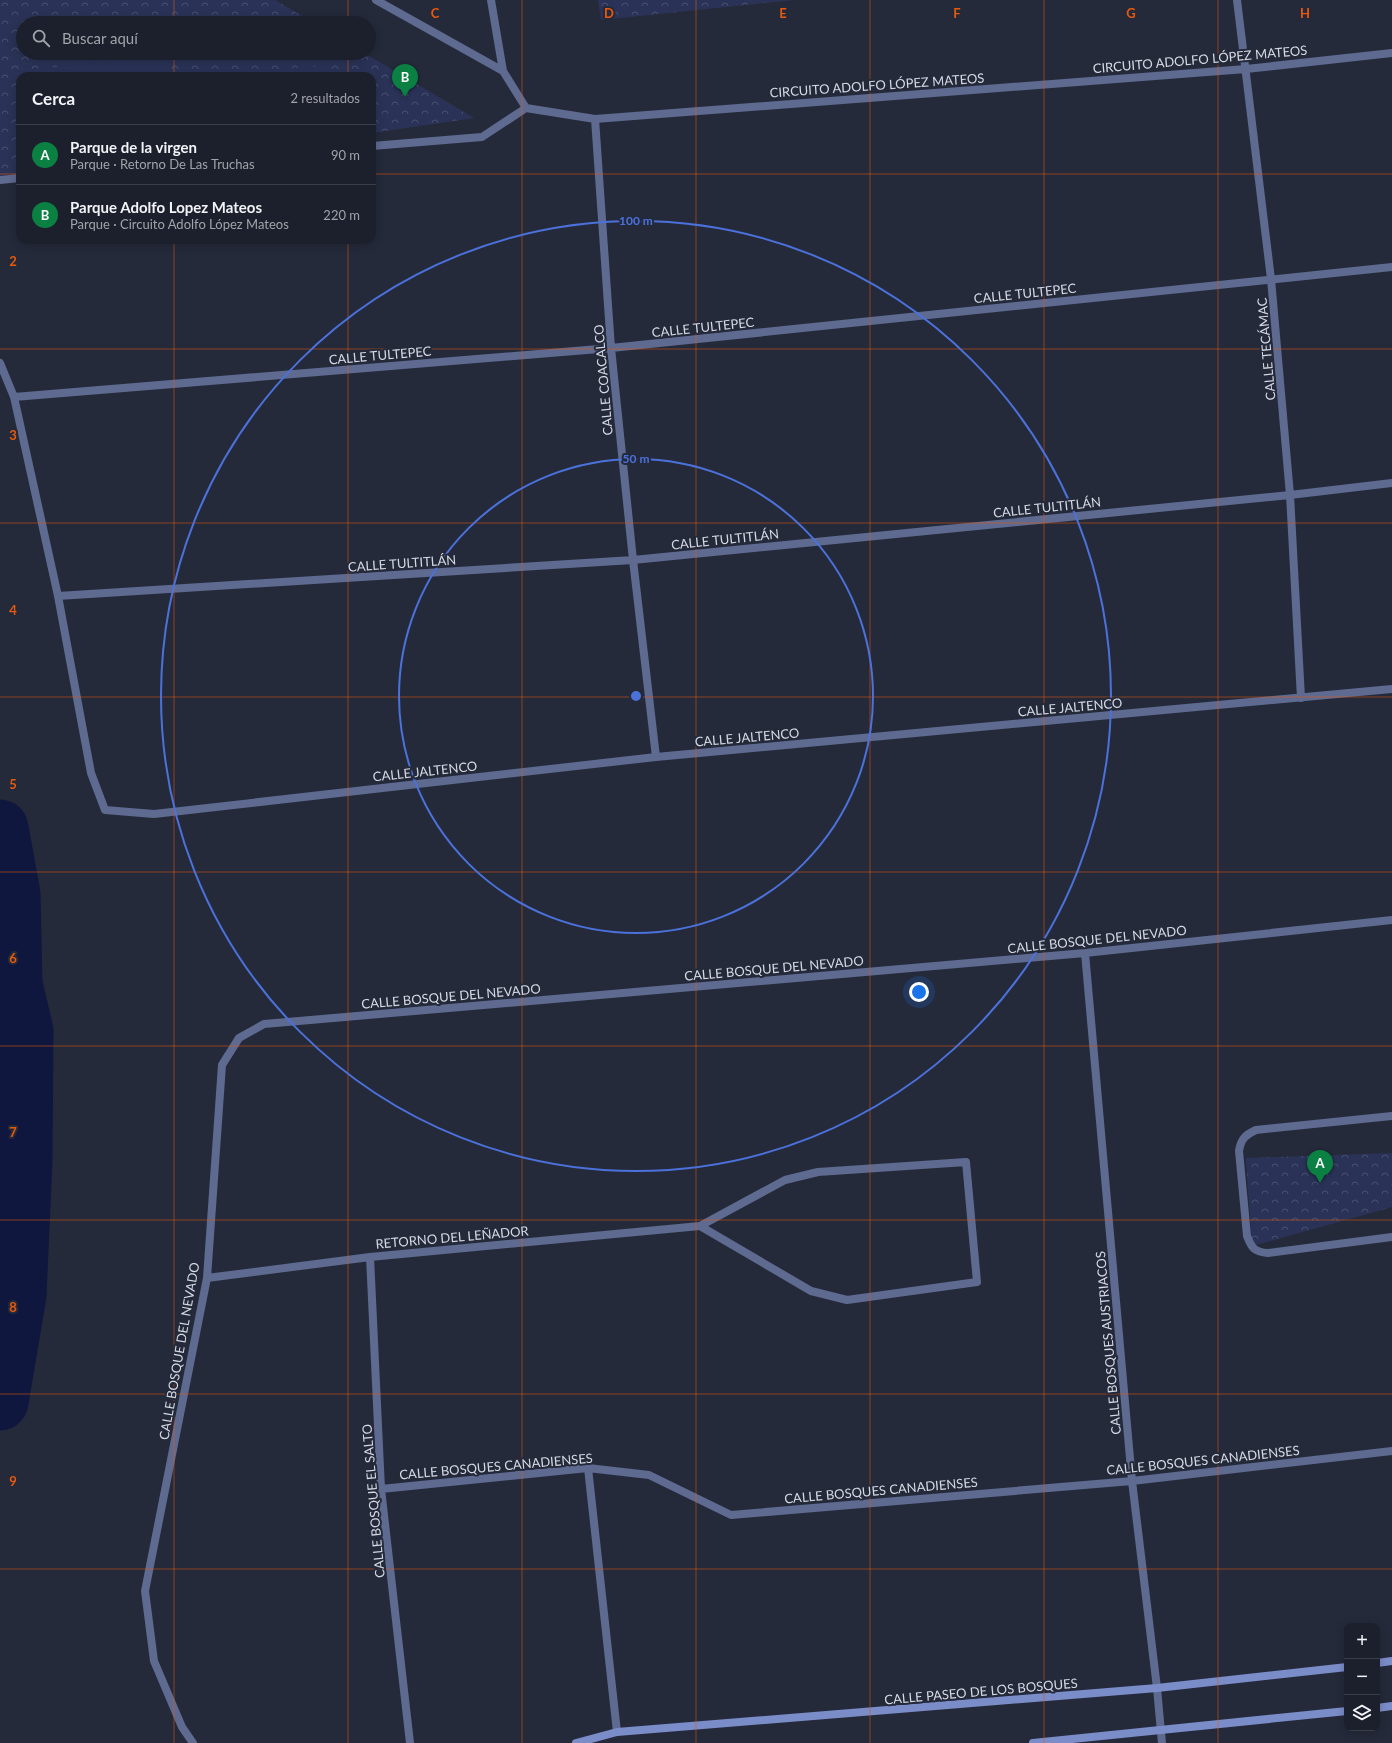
<!DOCTYPE html>
<html lang="es">
<meta charset="utf-8">
<style>
body{margin:0;font-family:Lato,sans-serif;background:#252834;color:#f1f3f6}
.controls{position:absolute;right:12px;bottom:12px;display:grid;overflow:hidden;border-radius:8px;box-shadow:0 2px 10px #0003}
.controls button{width:36px;height:36px;display:grid;place-items:center;padding:0;border:0;border-bottom:1px solid #3a3e48;background:#1c202c;color:#f1f3f6;font:20px sans-serif}
.you{position:absolute;left:919px;top:992px;width:14px;height:14px;margin:-10px;border:3px solid #fff;border-radius:50%;background:#1a73e8;box-shadow:0 0 0 6px #1a73e833}
.badge{display:grid;place-items:center;width:26px;height:26px;border-radius:50%;background:#0b8043;color:#fff;font-size:13px;font-weight:700}
.pin{position:absolute;translate:-50% -33px;filter:drop-shadow(0 1px 2px #0008)}
.pin::after{content:'';position:absolute;top:21px;width:14px;height:12px;background:inherit;clip-path:polygon(0 0,100% 0,50% 100%)}
.list{margin:0;padding:0;list-style:none}
h2{display:flex;justify-content:space-between;align-items:center;height:52px;margin:0;padding:0 16px;font-size:17px}
h2 small{font-size:13px;font-weight:400;color:#a0a3a9}
.list li{display:grid;grid-template-columns:26px 1fr auto;gap:12px;align-items:center;box-sizing:border-box;height:60px;padding:0 16px;border-top:1px solid #3a3e48}
.list b{display:block;font-size:15px;white-space:nowrap}
.list p{margin:0;font-size:13px;white-space:nowrap;color:#a0a3a9}
.list em{font-size:13px;font-style:normal;color:#a0a3a9}
.icon{flex:none;width:22px;height:22px;fill:none;stroke:currentColor;stroke-width:2;stroke-linecap:round;stroke-linejoin:round}
.map{position:relative;flex:none;width:1392px;height:1743px;overflow:hidden}
.search{position:absolute;background:#1c202c;box-shadow:0 2px 10px #0003;left:16px;top:16px;width:360px;height:44px;display:flex;align-items:center;gap:10px;box-sizing:border-box;padding:0 14px;border-radius:22px;color:#a0a3a9;font-size:15px}
.panel{position:absolute;background:#1c202c;box-shadow:0 2px 10px #0003;left:16px;top:72px;width:360px;height:172px;border-radius:12px}
.map>svg:first-child{display:block}
</style>
<div class="map">
<svg width="1392" height="1743" viewBox="0 0 1392 1743">
<defs>
<pattern id="park-crowns" width="20" height="18" patternUnits="userSpaceOnUse"><rect width="20" height="18" fill="#2a3357"/><path d="M2 6a3 3 0 1 1 6 0M12 15a3 3 0 1 1 6 0" fill="none" stroke="#48506f"/></pattern>
</defs>
<rect width="100%" height="100%" fill="#252a3b"/>
<path fill="url(#park-crowns)" d="M 0,0 L 275,0 L 314,23 L 23,23 L 23,53 L 364,53 L 474,118 L 372,133 L 372,76 L 20,76 L 20,174 L 0,176 Z
M 598,0 L 794,0 L 601,20 Z
M 1392,1153 L 1392,1207 L 1252,1246 L 1246,1158 Z"/>
<path fill="#2a3357" d="M 170,56 L 172,76 L 34,76 L 34,69 Z
M 318,66 L 320,76 L 212,76 Z"/>
<g fill="none" stroke-linecap="round" stroke-linejoin="round">
<path stroke="#0f173f" stroke-width="57" d="M 0,828 L 12,894 L 14,984 L 25,1031 L 24,1161 L 18,1295 L 0,1402"/>
<path stroke="#5e6a90" stroke-width="8" d="M 376,0 L 503,71 L 526,108
M 491,0 L 503,71
M 1237,0 L 1271,279 L 1290,495 L 1301,698
M 595,119 L 611,348 L 633,560 L 656,757
M 372,146 L 482,137 L 526,108 L 595,119 L 1246,69 L 1392,53
M 0,180 L 20,178
M 0,363 L 14,397 L 58,596 L 91,773 L 105,810 L 154,814 L 656,757 L 1392,689
M 14,397 L 611,348 L 1392,267
M 58,596 L 633,560 L 1290,495 L 1392,483
M 1085,953 L 1132,1481 L 1157,1688 L 1162,1743
M 1392,1116 L 1256,1130 C 1245,1135 1241,1139 1239,1151 L 1247,1236 C 1252,1249 1255,1252 1268,1253 L 1392,1237
M 370,1257 L 381,1489 L 410,1743
M 207,1278 L 370,1257 L 700,1226 L 785,1180 L 818,1172 L 966,1162 L 977,1282 L 847,1300 L 811,1291 L 700,1226
M 588,1468 L 617,1732
M 381,1489 L 588,1468 L 649,1475 L 731,1515 L 1132,1481 L 1392,1451
M 193,1743 L 182,1727 L 154,1661 L 145,1591 L 207,1278 L 222,1065 L 239,1038 L 264,1024 L 1085,953 L 1392,920"/>
<path stroke="#7b8dc9" stroke-width="8" d="M 1377,1663 L 1392,1661
M 1377,1708 L 1392,1706
M 576,1743 L 617,1732 L 1157,1688 L 1347,1667
M 1033,1743 L 1347,1711"/>
</g>
<path fill="none" stroke="#e8590c" stroke-width="1" stroke-opacity="0.55" d="M 174,0 L 174,23M 348,0 L 348,23M 522,0 L 522,1743M 696,0 L 696,1743M 870,0 L 870,1743M 1044,0 L 1044,1743M 1218,0 L 1218,1743M 174,53 L 174,76M 348,53 L 348,76M 0,174 L 20,174M 372,174 L 1392,174M 174,240 L 174,1743M 348,240 L 348,1743M 0,349 L 1392,349M 0,523 L 1392,523M 0,697 L 1392,697M 0,872 L 1392,872M 0,1046 L 1392,1046M 0,1220 L 1392,1220M 0,1394 L 1392,1394M 0,1569 L 1392,1569"/>
<g fill="none" stroke="#4b71db" stroke-width="2">
<circle cx="636" cy="696" r="237"/>
<circle cx="636" cy="696" r="475"/>
</g>
<g text-anchor="middle" dominant-baseline="central" stroke-width="4" stroke-linejoin="round" paint-order="stroke">
<g font-size="13" fill="#d5d9e4" stroke="#252a3b">
<text transform="translate(1200 59) rotate(-5)">CIRCUITO ADOLFO LÓPEZ MATEOS</text>
<text transform="translate(877 85) rotate(-4)">CIRCUITO ADOLFO LÓPEZ MATEOS</text>
<text transform="translate(1025 293) rotate(-6)">CALLE TULTEPEC</text>
<text transform="translate(703 327) rotate(-6)">CALLE TULTEPEC</text>
<text transform="translate(1266 349) rotate(-95)">CALLE TECÁMAC</text>
<text transform="translate(380 355) rotate(-5)">CALLE TULTEPEC</text>
<text transform="translate(603 380) rotate(-95)">CALLE COACALCO</text>
<text transform="translate(1047 507) rotate(-6)">CALLE TULTITLÁN</text>
<text transform="translate(725 539) rotate(-6)">CALLE TULTITLÁN</text>
<text transform="translate(402 563) rotate(-4)">CALLE TULTITLÁN</text>
<text transform="translate(1070 707) rotate(-5)">CALLE JALTENCO</text>
<text transform="translate(747 737) rotate(-5)">CALLE JALTENCO</text>
<text transform="translate(425 771) rotate(-6)">CALLE JALTENCO</text>
<text transform="translate(1097 939) rotate(-6)">CALLE BOSQUE DEL NEVADO</text>
<text transform="translate(774 968) rotate(-5)">CALLE BOSQUE DEL NEVADO</text>
<text transform="translate(451 996) rotate(-5)">CALLE BOSQUE DEL NEVADO</text>
<text transform="translate(452 1237) rotate(-5)">RETORNO DEL LEÑADOR</text>
<text transform="translate(1108 1343) rotate(-95)">CALLE BOSQUES AUSTRIACOS</text>
<text transform="translate(179 1351) rotate(-80)">CALLE BOSQUE DEL NEVADO</text>
<text transform="translate(1203 1460) rotate(-6)">CALLE BOSQUES CANADIENSES</text>
<text transform="translate(496 1466) rotate(-5)">CALLE BOSQUES CANADIENSES</text>
<text transform="translate(881 1490) rotate(-5)">CALLE BOSQUES CANADIENSES</text>
<text transform="translate(373 1501) rotate(-95)">CALLE BOSQUE EL SALTO</text>
<text transform="translate(981 1691) rotate(-5)">CALLE PASEO DE LOS BOSQUES</text>
</g>
</g>
<g font-size="13" text-anchor="middle" font-weight="bold" fill="#e8590c" stroke="#252a3b" stroke-width="4" stroke-linejoin="round" paint-order="stroke">
<text x="435" y="18">C</text>
<text x="609" y="18">D</text>
<text x="783" y="18">E</text>
<text x="957" y="18">F</text>
<text x="1131" y="18">G</text>
<text x="1305" y="18">H</text>
<text x="13" y="266">2</text>
<text x="13" y="440">3</text>
<text x="13" y="615">4</text>
<text x="13" y="789">5</text>
<text x="13" y="963">6</text>
<text x="13" y="1137">7</text>
<text x="13" y="1312">8</text>
<text x="13" y="1486">9</text>
</g>
<circle cx="636" cy="696" r="6" fill="#4b71db" stroke="#252a3b" stroke-width="2"/>
<g font-size="12" text-anchor="middle" font-weight="bold" fill="#4b71db" stroke="#252a3b" stroke-width="4" stroke-linejoin="round" paint-order="stroke">
<text x="636" y="225">100 m</text>
<text x="636" y="463">50 m</text>
</g>
</svg>
<div class="controls">
<button>+</button>
<button>−</button>
<button><svg class="icon" aria-label="layers" viewBox="0 0 24 24"><path d="M12 4l9 5-9 5-9-5zM3 14l9 5 9-5"/></svg></button>
</div>
<div class="you"></div>
<div class="pin badge" style="left:1320px;top:1183px">A</div>
<div class="pin badge" style="left:405px;top:97px">B</div>
<div class="search"><svg class="icon" aria-label="search" viewBox="0 0 24 24"><circle cx="10" cy="10" r="6"/><path d="M15 15l6 6"/></svg>Buscar aquí</div>
<section class="panel">
<h2>Cerca<small>2 resultados</small></h2>
<ul class="list">
<li><span class="badge">A</span><div><b>Parque de la virgen</b><p>Parque · Retorno De Las Truchas</p></div><em>90 m</em></li>
<li><span class="badge">B</span><div><b>Parque Adolfo Lopez Mateos</b><p>Parque · Circuito Adolfo López Mateos</p></div><em>220 m</em></li>
</ul>
</section>
</div>
